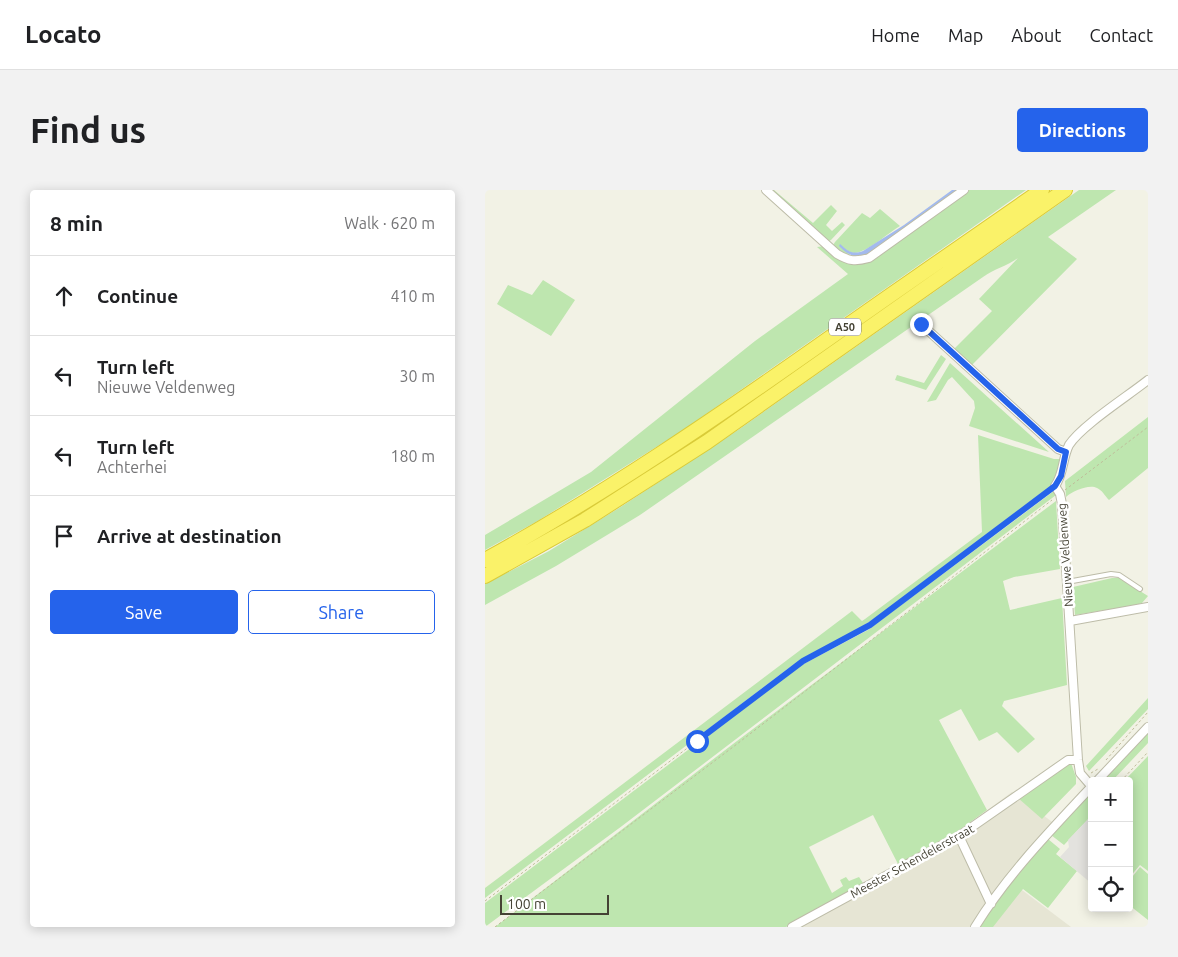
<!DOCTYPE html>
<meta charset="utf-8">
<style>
body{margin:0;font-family:Ubuntu,sans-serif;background:#f2f2f2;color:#202124}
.controls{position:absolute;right:15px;bottom:15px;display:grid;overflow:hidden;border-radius:5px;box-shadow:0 2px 12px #0003}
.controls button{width:45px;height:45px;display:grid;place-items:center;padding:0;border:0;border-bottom:1px solid #e0e0e0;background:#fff;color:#202124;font:25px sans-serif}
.scale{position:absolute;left:15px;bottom:12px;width:109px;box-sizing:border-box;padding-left:5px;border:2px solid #454335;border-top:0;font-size:14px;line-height:18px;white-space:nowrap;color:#454335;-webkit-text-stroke:4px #fff;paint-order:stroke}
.stop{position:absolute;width:15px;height:15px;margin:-11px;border:4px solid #2563eb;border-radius:50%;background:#fff}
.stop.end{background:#2563eb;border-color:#fff;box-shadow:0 1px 5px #0008}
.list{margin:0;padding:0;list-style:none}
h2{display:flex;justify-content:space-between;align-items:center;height:65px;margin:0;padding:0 20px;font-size:21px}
h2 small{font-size:16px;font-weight:400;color:#757577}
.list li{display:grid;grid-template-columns:32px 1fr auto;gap:15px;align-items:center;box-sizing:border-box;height:80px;padding:0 20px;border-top:1px solid #e0e0e0}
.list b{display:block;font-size:19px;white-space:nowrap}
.list p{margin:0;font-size:16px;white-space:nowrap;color:#757577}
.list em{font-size:16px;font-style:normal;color:#757577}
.actions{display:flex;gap:10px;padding:15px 20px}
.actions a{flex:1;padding:11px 0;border:1px solid #2563eb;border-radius:5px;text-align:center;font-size:18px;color:#2563eb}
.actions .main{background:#2563eb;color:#fff}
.icon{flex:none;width:28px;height:28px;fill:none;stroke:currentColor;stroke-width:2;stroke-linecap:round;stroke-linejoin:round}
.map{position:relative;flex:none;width:663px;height:737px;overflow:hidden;border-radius:5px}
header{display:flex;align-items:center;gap:30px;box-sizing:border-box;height:70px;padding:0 25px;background:#fff;border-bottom:1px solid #e0e0e0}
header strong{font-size:24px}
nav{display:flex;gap:28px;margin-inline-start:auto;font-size:18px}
.intro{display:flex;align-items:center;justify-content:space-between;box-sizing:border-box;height:120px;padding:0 30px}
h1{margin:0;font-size:35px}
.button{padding:12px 22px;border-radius:5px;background:#2563eb;color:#fff;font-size:18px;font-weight:700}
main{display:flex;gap:30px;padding:0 30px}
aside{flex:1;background:#fff;border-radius:5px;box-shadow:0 2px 12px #0003}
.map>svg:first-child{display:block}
</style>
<header>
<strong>Locato</strong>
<nav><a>Home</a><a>Map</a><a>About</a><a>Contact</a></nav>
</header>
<div class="intro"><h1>Find us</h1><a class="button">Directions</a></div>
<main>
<aside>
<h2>8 min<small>Walk · 620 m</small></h2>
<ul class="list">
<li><svg class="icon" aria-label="ahead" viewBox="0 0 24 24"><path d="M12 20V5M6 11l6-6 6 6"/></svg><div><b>Continue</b></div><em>410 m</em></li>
<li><svg class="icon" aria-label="left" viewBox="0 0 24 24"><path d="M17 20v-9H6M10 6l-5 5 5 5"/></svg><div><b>Turn left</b><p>Nieuwe Veldenweg</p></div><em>30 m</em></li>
<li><svg class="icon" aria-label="left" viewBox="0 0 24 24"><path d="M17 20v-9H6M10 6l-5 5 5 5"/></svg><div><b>Turn left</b><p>Achterhei</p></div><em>180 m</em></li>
<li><svg class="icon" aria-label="arrive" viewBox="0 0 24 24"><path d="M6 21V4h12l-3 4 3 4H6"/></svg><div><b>Arrive at destination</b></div></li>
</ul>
<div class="actions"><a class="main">Save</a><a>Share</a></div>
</aside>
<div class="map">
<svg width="663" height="737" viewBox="0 0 663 737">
<rect width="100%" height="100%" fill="#f2f2e5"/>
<path fill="#e6e5d4" d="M 527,602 L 574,637 L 529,694 L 586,737 L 315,737 L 320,726 L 473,642 Z"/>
<path fill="#bee6af" d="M 284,0 L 289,0 L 328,33 L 346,15 L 352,21 L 341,35 L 347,41 L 357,32 L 360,35 L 346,50 L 342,52 Z
M 472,0 L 475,0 L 385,65 L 365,68 L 347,57 L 350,52 L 377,23 L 385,28 L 395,19 L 415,36 C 404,42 377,68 365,62 C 362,61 358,57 355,54 L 366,66 L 386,62 Z
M 483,0 L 541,0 L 197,241 L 51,332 L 0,360 L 0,345 L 106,282 L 270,151 L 363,84 L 332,57 L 340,56 L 354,68 L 384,71 Z
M 594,0 L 631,0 L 563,47 L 592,69 L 485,177 L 467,161 L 507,121 L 494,109 L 533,68 C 522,76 509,79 498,87 L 155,325 L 71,376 L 0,415 L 0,394 L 64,361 L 134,318 L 253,240 Z
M 58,90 L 90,110 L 66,146 L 12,114 L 23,95 L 47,105 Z
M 456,165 L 461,169 L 441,200 L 410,190 L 412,185 L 439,193 Z
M 465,173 L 564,262 L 484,236 L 490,218 L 489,211 L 467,187 L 463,190 L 451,210 L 442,212 Z
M 663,227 L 663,278 L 624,310 C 620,306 617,300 612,298 C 604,294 588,301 581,307 L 580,291 Z
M 493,245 L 569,269 L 575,269 L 570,293 L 396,424 L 366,444 L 327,463 L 305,477 L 0,708 L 0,698 L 367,421 L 377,431 L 380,429 L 497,342 Z
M 569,301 L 571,305 L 137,636 L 0,737 L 0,713 L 313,477 L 383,440 Z
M 571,311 L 575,379 L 529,387 L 518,391 L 525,420 L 577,408 L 582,495 L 519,511 L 517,516 L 550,549 L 533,563 L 512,542 L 494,551 L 476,519 L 454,530 L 502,620 L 473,641 L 413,674 L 388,625 L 324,657 L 347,703 L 358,696 L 355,690 L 361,687 L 364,691 L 374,687 L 378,693 L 301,737 L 10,737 L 248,554 Z
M 627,388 L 634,388 L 663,406 L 657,413 L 651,415 L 590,425 L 588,397 Z
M 663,508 L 663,519 L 604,581 L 601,576 Z
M 663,543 L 663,553 L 627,591 L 619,588 Z
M 663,566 L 663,681 L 655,675 L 644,688 L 644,591 L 639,591 Z
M 586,573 L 591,587 L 591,594 L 557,629 L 533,608 Z
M 607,601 L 607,625 L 579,655 L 566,645 Z
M 563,649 L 575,659 L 571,664 L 592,681 L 563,718 L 538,699 L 508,737 L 495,737 L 513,709 Z
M 655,677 L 663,684 L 663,730 L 644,715 L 644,691 Z"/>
<path fill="#e3e2de" d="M 607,625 L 606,670 L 607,694 L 575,667 L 584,657 L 583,650 Z"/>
<path fill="#a3baee" d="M 467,0 L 472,0 L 382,65 C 369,69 362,64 354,56 L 355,54 C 363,61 367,65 378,61 L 419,35 Z"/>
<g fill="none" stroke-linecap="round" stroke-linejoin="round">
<defs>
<path id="lane" d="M 582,392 L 626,384 L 634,385 L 655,399"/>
<path id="street" d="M 281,0 L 352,64 C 364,71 370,72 384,68 L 479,0
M 436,134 L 573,259 L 581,262
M 585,431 L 663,417
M 612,591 L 663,537
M 607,597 L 595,583 L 593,570 L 577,314 L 575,304 L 570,296 C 579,284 577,269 584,255 C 596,236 643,206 663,190
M 474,646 L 506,714
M 307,737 L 474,646 L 583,570 L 593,570
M 490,737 C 522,685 565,641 607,596"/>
<path id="highway" d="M 0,370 C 120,304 231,228 343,149 C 414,99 485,50 557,0
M 0,386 L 100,330 L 222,252 L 580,0"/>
</defs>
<use href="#lane" stroke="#bdbca8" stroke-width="6"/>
<use href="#street" stroke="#bdbca8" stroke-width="10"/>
<use href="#highway" stroke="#d9cb39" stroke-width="16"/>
<path stroke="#bfbc9a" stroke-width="1" stroke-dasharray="2.5 2.5" stroke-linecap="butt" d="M 580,300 L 663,237
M 621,570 L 663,522
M 606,583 L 613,579
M 636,591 L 663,562
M 0,711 L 307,479 L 385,435 L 565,300
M 10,737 L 252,554 L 567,310"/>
<use href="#lane" stroke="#fff" stroke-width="4"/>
<use href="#street" stroke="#fff" stroke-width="8"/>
<use href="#highway" stroke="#faf269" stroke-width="14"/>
</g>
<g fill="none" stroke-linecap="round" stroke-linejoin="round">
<path stroke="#2563eb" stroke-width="6" d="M 212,551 L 318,471 L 385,435 L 570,296 L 576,286 L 581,262 L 573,259 L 436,134"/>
</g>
<g text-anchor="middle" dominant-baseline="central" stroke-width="5" stroke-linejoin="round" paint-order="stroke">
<rect fill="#fff" stroke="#7d7b72" stroke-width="1" x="344" y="128.5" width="32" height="17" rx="4"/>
<g font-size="11" font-weight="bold" fill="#454335">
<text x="360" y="137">A50</text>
</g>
<g font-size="12" fill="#454335" stroke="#fff">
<text transform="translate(580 365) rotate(-94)">Nieuwe Veldenweg</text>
<text transform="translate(427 671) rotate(-29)">Meester Schendelerstraat</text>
</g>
</g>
</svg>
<div class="controls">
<button>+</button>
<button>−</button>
<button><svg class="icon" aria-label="locate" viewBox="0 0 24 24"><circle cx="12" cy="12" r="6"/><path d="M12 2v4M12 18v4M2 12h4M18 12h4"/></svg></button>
</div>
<div class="scale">100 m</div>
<div class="stop" style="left:212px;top:551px"></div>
<div class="stop end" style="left:436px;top:134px"></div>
</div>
</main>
